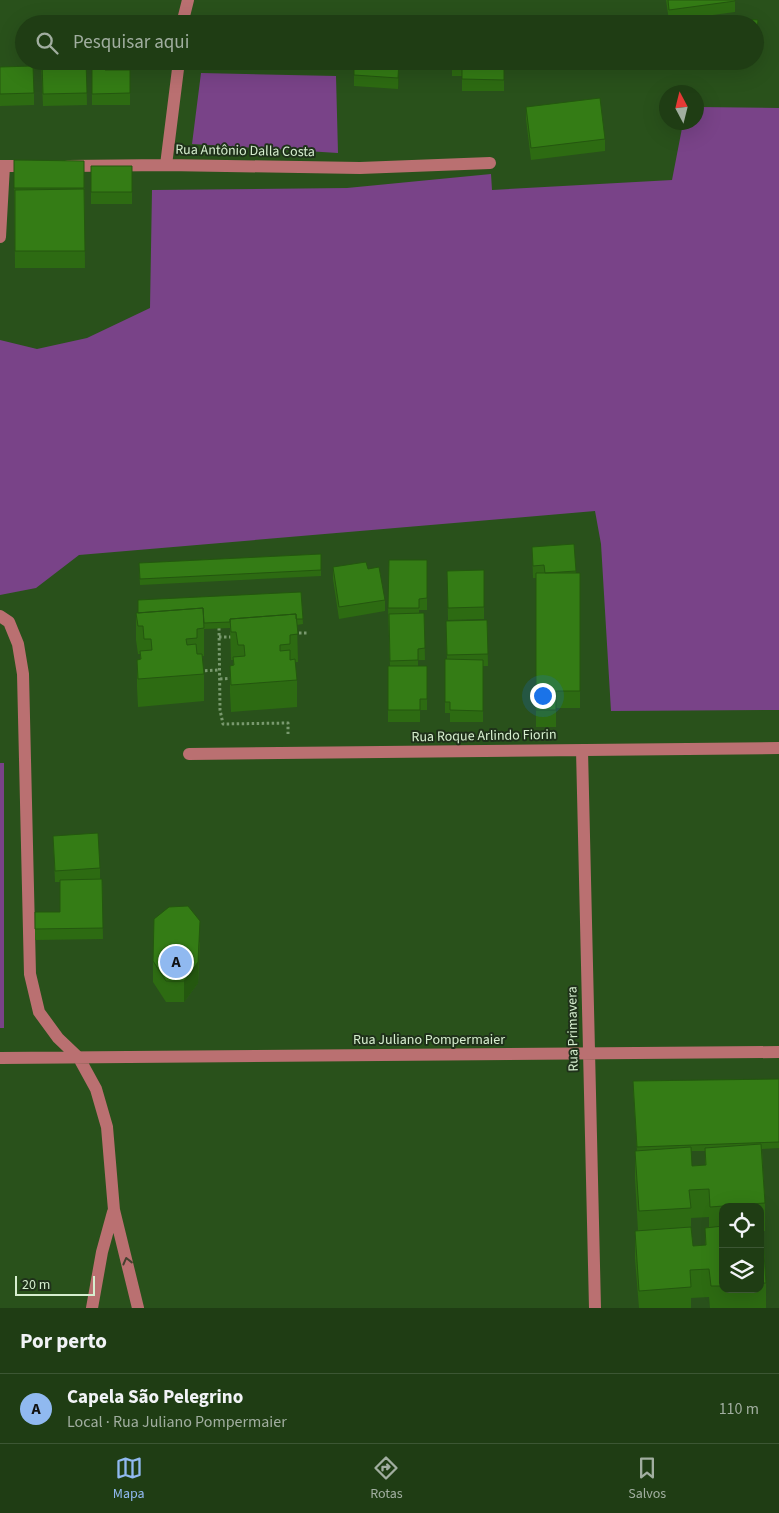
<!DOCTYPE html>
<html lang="pt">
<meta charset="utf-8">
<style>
body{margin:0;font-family:"Source Sans 3",sans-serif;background:#2c4822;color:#f1f3f6}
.controls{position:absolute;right:15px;bottom:15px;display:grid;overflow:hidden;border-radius:10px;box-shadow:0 5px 20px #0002}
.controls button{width:45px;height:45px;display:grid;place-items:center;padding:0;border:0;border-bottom:1px solid #3c5634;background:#1f3d14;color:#f1f3f6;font:25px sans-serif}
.compass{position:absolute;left:659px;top:85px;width:45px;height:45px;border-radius:50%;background:#1f3d14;box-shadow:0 5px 20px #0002;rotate:353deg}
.scale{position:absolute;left:15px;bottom:12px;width:80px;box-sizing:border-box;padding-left:5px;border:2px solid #d6eecf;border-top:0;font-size:14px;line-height:18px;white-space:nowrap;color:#d6eecf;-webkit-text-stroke:4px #1f311a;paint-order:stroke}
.you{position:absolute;left:542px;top:695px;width:18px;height:18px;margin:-12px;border:4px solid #fff;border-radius:50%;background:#1a73e8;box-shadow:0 0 0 8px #1a73e833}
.badge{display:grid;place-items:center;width:32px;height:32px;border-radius:50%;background:#90b9f0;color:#111;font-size:16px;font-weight:700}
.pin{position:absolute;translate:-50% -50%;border:2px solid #fff;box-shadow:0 1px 5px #0006}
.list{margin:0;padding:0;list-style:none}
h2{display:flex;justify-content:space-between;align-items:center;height:65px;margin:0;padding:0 20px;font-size:21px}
h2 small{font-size:16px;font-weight:400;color:#a1aea0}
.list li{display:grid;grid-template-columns:32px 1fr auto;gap:15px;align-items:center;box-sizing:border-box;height:70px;padding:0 20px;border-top:1px solid #3c5634}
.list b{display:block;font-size:19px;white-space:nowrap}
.list p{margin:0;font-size:16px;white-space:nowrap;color:#a1aea0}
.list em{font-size:16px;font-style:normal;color:#a1aea0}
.icon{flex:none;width:28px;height:28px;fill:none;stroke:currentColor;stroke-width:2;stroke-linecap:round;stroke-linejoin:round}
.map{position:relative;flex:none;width:779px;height:1308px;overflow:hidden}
.search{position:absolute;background:#1f3d14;box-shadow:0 5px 20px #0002;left:15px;right:15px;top:15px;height:55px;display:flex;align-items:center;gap:12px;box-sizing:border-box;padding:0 18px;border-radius:28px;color:#a1aea0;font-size:19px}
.sheet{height:135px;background:#1f3d14}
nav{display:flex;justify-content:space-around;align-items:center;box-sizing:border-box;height:70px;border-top:1px solid #3c5634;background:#1f3d14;font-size:14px;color:#a1aea0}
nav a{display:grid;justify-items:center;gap:2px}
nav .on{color:#90b9f0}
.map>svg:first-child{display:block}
</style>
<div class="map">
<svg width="779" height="1308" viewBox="0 0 779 1308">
<rect width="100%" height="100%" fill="#29511b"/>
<path fill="#794388" d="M 201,73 L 336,76 L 338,153 L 192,144 Z
M 697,107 L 779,108 L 779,710 L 611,711 L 601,544 L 595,511 L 79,555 L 36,588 L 0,595 L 0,340 L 37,349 L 87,338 L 150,308 L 152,190 L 347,188 L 491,174 L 492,190 L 672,180 L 683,123 L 696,122 Z
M 0,763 L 4,763 L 4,1028 L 0,1028 Z"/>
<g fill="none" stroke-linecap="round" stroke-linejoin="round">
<path stroke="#79996e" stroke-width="3" stroke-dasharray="2.5 2.5" stroke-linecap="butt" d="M 219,628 L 220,710 L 223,724 L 288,723 L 288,734
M 294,633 L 307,633
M 219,637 L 233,637
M 200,671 L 219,670
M 220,679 L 234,678"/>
<path stroke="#ba7071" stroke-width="12" d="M 182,24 L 188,0
M 166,165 L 179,61
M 0,166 L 30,166
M 68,166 L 166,165 L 360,168 L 490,163
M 0,237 L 4,166
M 0,616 L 9,622 L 18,644 L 23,674 L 30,974 L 39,1012 L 58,1038 L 79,1058 L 96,1089 L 107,1127 L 114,1210 L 138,1308
M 582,750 L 595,1308
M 189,754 L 779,748
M 0,1058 L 779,1052
M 92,1308 L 102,1252 L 113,1212"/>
</g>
<path fill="#2d6b12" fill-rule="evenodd" d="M 666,0 L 735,0 L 735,12 L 669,21 Z
M 41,61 L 86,61 L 87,105 L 43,106 Z
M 92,61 L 105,70 L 130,70 L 130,105 L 92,105 Z
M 354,61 L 400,61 L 398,89 L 354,86 Z
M 409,61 L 429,61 L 429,63 Z
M 452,61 L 504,61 L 504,91 L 462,91 L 462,76 L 452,76 Z
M 0,67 L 34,93 L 34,105 L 0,106 Z
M 526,107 L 605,139 L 605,151 L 531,160 L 526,119 Z
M 14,160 L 84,161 L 85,268 L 15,268 Z
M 91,166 L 132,166 L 132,204 L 91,204 Z
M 574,544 L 576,573 L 580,573 L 580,708 L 556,708 L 556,727 L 536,727 L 536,578 L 533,578 L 532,547 Z
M 321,554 L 321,576 L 140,585 L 139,563 Z
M 427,560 L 427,610 L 419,610 L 419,613 L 424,613 L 425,660 L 418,660 L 418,666 L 427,666 L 427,710 L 420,710 L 420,722 L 388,722 L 388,666 L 390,666 L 388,608 Z
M 333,567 L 368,569 L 385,600 L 385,611 L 339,619 L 333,579 Z
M 484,570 L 484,619 L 448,620 L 447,571 Z
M 301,592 L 303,624 L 297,625 L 298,662 L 295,662 L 297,680 L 297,707 L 231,712 L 230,693 L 230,666 L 233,665 L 233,660 L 231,660 L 230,628 L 204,629 L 204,656 L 202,656 L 204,674 L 204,701 L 138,707 L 137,687 L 137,660 L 140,659 L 140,654 L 138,654 L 136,640 L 136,613 Z
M 487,620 L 488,666 L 483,666 L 483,722 L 450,722 L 450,713 L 445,713 L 445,659 L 447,659 L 446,621 Z
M 53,836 L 100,868 L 100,879 L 102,879 L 103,939 L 35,940 L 35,912 L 60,912 L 60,882 L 55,882 Z
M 200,942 L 198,983 L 184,1002 L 166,1002 L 153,982 L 153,961 Z
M 779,1079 L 779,1148 L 762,1149 L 765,1203 L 765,1231 L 763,1231 L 766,1283 L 766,1308 L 710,1308 L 709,1297 L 691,1298 L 691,1308 L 639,1308 L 635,1259 L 635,1231 L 638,1231 L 635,1179 L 635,1151 L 637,1151 L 633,1087 ZM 691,1151 L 705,1151 L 705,1165 L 692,1166 ZM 723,1207 L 760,1207 L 760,1289 L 723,1289 ZM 709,1217 L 709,1227 L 705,1228 L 705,1245 L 693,1246 L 691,1227 L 691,1218 Z"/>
<path fill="#24570f" d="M 758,20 L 758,32 L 755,60 L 755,49 Z
M 399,61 L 400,61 L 398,89 L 398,78 Z
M 200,921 L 198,983 L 184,1002 L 184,981 Z"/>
<path fill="#347c15" stroke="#24570f" d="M 668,0 L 735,0 L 735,1 L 669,10 Z
M 720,17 L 758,20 L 755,49 L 755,24 L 719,24 Z
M 397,22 L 421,24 L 397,24 Z
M 42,61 L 86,61 L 87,93 L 43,94 Z
M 92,61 L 105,61 L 105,70 L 130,70 L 130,93 L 92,94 Z
M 354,61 L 399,61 L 398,78 L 354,75 Z
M 452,61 L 504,61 L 504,80 L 462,79 L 462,65 L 452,65 Z
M 33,66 L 34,93 L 0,94 L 0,67 Z
M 600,98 L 605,139 L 531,148 L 526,107 Z
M 14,160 L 84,161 L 84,188 L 14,188 Z
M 91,166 L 132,166 L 132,192 L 91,192 Z
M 84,189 L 85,251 L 15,251 L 15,190 Z
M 574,544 L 576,571 L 545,573 L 544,565 L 533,566 L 532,547 Z
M 321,554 L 321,570 L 140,579 L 139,563 Z
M 389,560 L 427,560 L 427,598 L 419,599 L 419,608 L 388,608 Z
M 366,562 L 368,569 L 379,567 L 385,600 L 339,607 L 333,567 Z
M 484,570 L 484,607 L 448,608 L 447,571 Z
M 536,573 L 580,573 L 580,691 L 556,691 L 556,710 L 536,710 Z
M 301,592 L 303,619 L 296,619 L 296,614 L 230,619 L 230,622 L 204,623 L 203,608 L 138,613 L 138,600 Z
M 203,608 L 204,628 L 197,629 L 197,638 L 186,639 L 187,645 L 196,644 L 197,654 L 202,654 L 204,674 L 138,679 L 137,660 L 141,659 L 140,651 L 152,650 L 151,639 L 144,639 L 143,626 L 138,626 L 136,613 Z
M 424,613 L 425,648 L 418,649 L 418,660 L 390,661 L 389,614 Z
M 296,614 L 298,634 L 290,635 L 290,644 L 280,645 L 280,651 L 290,650 L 290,660 L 295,659 L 297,680 L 231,685 L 230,666 L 234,665 L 233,657 L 245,656 L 244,645 L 238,645 L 236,632 L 231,632 L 230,619 Z
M 487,620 L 488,654 L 447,655 L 446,621 Z
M 445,659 L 483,660 L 483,711 L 450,710 L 450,702 L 445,702 Z
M 388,666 L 427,666 L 427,699 L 420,699 L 420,710 L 388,710 Z
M 98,833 L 100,868 L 55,871 L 53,836 Z
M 102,879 L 103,928 L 35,929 L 35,912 L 60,912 L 60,880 Z
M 188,906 L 200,921 L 198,962 L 184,981 L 166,981 L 153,961 L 154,919 L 169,907 Z
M 779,1079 L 779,1142 L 637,1147 L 633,1081 Z
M 761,1144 L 765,1203 L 710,1207 L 709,1189 L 689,1190 L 691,1208 L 639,1211 L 635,1151 L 691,1147 L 692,1166 L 706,1165 L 705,1148 Z
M 760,1224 L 762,1224 L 766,1283 L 760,1283 Z
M 723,1226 L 723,1286 L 711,1286 L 709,1269 L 690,1270 L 691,1287 L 639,1291 L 635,1231 L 691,1227 L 693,1246 L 706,1245 L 705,1228 Z"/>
<defs><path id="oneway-chevron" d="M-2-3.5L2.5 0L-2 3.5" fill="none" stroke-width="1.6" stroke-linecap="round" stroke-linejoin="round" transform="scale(1.25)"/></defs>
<use stroke="#464130" href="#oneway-chevron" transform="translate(127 1261) rotate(-104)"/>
<g text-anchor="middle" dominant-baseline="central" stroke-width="4" stroke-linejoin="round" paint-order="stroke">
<g font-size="14" fill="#d6eecf" stroke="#1f311a">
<text transform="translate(245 151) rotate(1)">Rua Antônio Dalla Costa</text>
<text transform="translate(484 736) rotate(-1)">Rua Roque Arlindo Fiorin</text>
<text transform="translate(573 1029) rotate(-91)">Rua Primavera</text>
<text x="429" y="1040">Rua Juliano Pompermaier</text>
</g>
</g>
</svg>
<div class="controls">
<button><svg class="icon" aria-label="locate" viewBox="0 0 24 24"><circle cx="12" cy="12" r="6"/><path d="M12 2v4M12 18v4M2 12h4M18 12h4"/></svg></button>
<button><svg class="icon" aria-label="layers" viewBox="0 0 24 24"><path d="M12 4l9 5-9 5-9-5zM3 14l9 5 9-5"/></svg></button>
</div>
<svg class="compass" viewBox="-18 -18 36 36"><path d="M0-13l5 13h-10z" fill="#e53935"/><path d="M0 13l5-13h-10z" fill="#a1aea0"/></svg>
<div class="scale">20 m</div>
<div class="you"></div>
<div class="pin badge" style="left:176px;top:962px">A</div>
<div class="search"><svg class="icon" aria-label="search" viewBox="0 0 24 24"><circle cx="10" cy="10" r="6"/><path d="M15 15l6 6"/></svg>Pesquisar aqui</div>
</div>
<section class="sheet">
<h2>Por perto<small></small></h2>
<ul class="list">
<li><span class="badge">A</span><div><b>Capela São Pelegrino</b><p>Local · Rua Juliano Pompermaier</p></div><em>110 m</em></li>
</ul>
</section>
<nav>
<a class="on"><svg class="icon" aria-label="map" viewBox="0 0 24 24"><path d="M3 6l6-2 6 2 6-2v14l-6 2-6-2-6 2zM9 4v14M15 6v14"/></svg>Mapa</a>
<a><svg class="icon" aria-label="directions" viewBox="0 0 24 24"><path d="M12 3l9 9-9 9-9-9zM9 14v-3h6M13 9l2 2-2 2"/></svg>Rotas</a>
<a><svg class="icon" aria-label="saved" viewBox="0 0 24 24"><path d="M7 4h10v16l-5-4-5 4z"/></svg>Salvos</a>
</nav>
